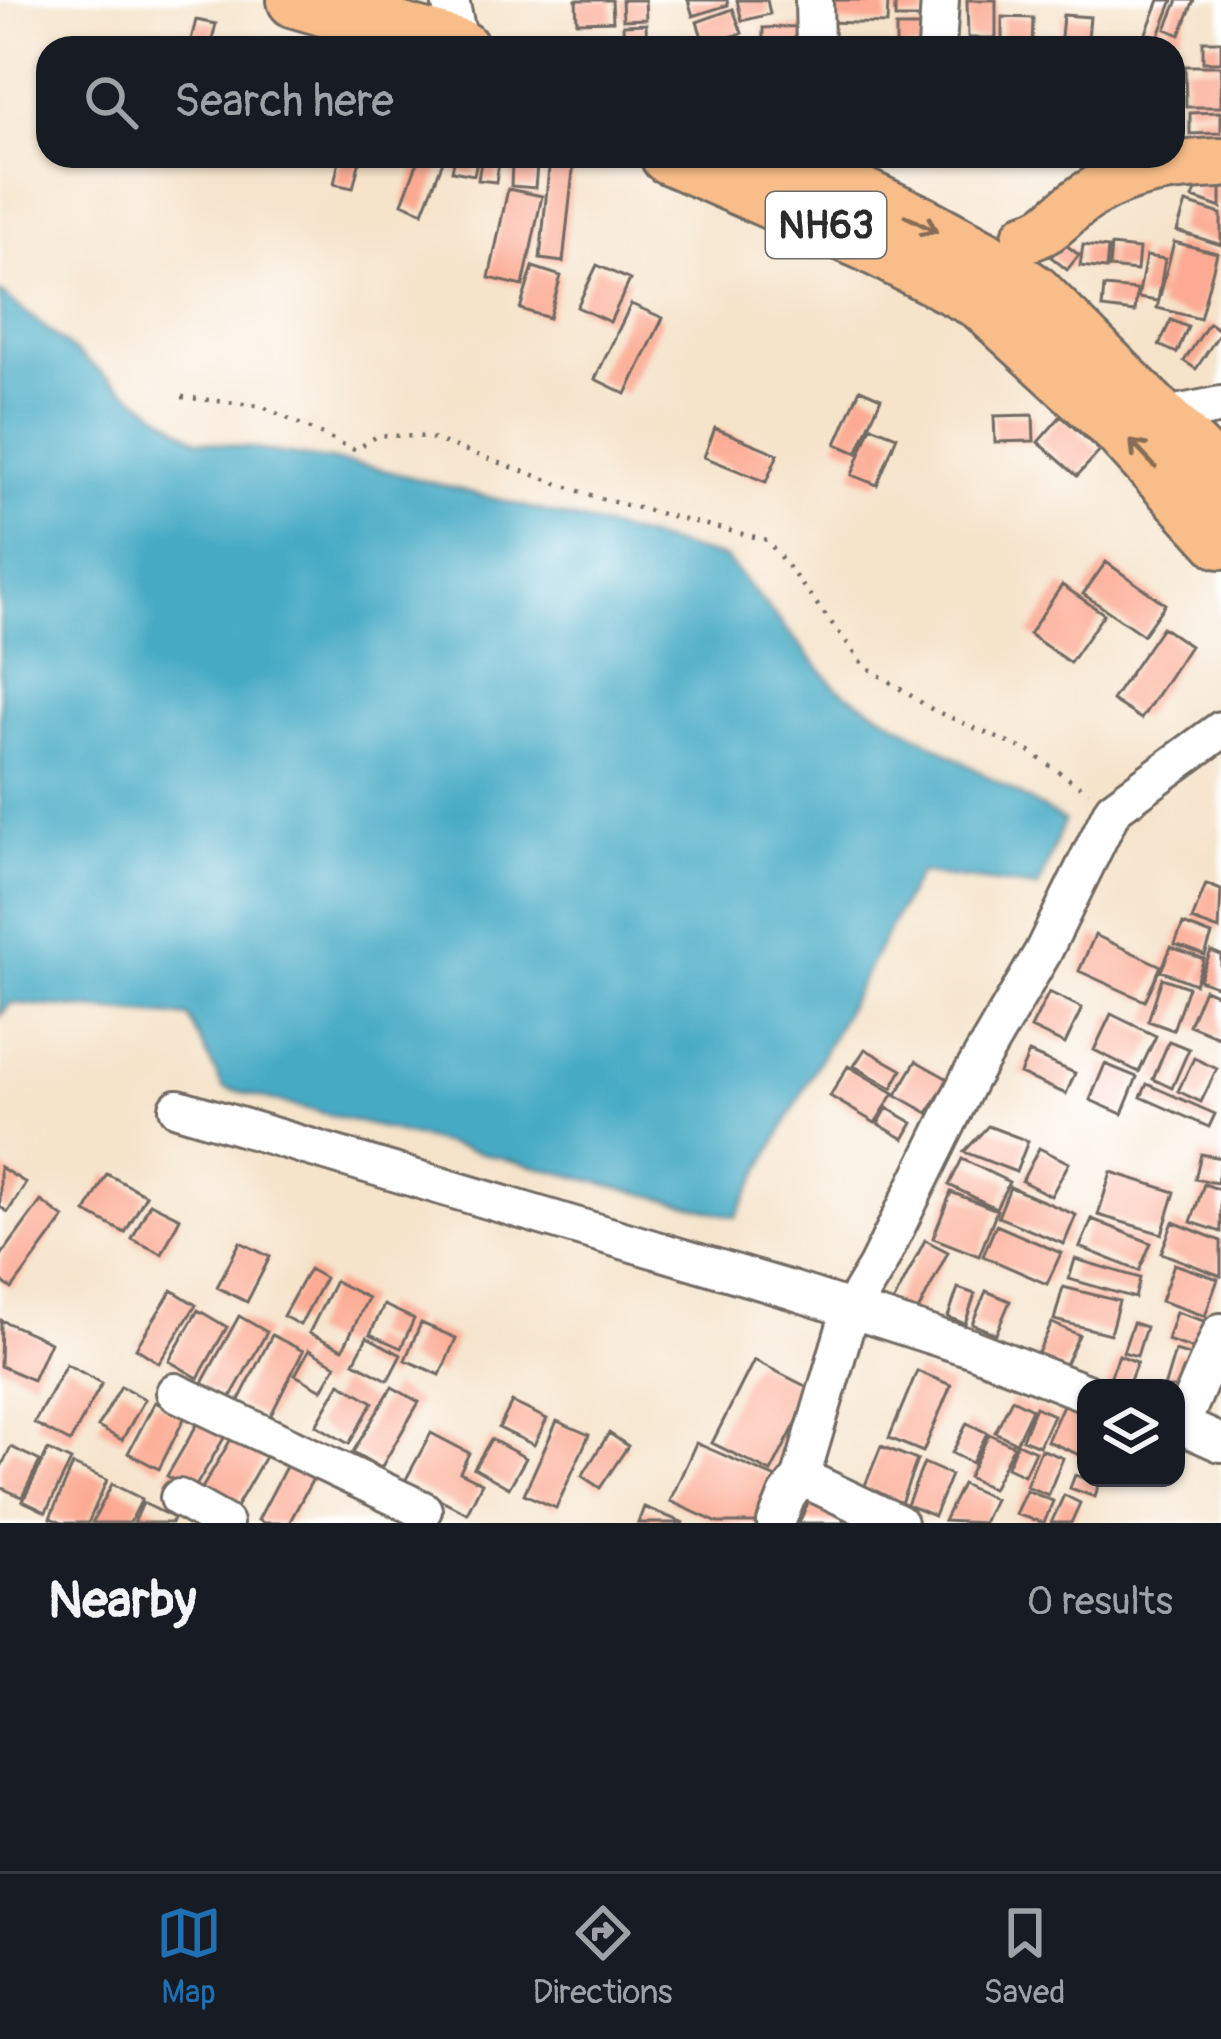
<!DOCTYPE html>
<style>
body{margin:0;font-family:Pangolin,sans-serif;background:#242831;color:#f1f3f6}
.controls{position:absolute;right:36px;bottom:36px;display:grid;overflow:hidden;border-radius:24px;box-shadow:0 3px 9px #0004}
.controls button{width:108px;height:108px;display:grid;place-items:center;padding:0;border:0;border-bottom:3px solid #363941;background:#171b24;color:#f1f3f6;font:60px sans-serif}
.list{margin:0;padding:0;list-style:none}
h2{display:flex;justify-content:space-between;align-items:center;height:156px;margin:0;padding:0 48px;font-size:51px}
h2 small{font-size:39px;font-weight:400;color:#9ea1a6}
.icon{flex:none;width:66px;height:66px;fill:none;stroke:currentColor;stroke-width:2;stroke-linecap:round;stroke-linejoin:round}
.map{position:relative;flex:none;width:1221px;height:1523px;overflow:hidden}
.search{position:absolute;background:#171b24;box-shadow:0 3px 9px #0004;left:36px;right:36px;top:36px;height:132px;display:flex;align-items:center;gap:30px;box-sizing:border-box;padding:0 42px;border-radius:36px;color:#9ea1a6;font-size:45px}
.sheet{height:348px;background:#171b24}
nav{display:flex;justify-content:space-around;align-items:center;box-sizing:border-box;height:168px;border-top:3px solid #363941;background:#171b24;font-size:33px;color:#9ea1a6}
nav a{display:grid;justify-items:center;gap:6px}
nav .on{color:#1f6fb2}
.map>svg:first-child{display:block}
</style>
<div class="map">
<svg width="1221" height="1523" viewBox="0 0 1221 1523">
<rect width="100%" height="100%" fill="#fff"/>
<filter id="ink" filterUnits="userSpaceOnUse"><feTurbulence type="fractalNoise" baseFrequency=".00833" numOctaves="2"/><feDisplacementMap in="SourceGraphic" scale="24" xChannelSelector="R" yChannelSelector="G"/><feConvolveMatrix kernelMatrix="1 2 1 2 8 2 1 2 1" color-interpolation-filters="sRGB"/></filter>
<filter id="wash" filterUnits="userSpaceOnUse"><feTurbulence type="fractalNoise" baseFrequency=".004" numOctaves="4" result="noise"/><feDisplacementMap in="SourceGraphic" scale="48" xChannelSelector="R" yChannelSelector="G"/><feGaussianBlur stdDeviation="2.7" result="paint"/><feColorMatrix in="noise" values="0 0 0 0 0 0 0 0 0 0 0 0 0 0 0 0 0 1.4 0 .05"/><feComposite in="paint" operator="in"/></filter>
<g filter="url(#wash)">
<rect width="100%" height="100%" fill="#f5e3ca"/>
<path fill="#46aac5" stroke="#386a78" stroke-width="3" d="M 0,292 L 107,377 L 197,440 L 368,466 L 725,558 L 837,688 L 1064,821 L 1038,888 L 919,873 L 736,1217 L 223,1088 L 189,1017 L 11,1003 L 0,1016 Z"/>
<g id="blocks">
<path fill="#fcaa93" d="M 576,0 L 612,0 L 613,21 L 577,22 Z
M 622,0 L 645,0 L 646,19 L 623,20 Z
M 688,0 L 727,0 L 728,5 L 693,16 Z
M 737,0 L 767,0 L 770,14 L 742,21 Z
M 828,0 L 888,0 L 887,24 L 828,22 Z
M 895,0 L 926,0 L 925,18 L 895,18 Z
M 967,0 L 996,0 L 996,38 L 968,38 Z
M 1159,0 L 1173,0 L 1158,38 L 1146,33 Z
M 1178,0 L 1194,0 L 1180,35 L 1166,29 Z
M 733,9 L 742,33 L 705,46 L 697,22 Z
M 1063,15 L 1090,17 L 1087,48 L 1060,48 Z
M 1002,17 L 1033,18 L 1032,48 L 1002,48 Z
M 196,20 L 216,24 L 210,48 L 189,48 Z
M 646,24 L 647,48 L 624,48 L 623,25 Z
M 806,26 L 806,48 L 763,48 L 763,28 Z
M 896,27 L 922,27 L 922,48 L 896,48 Z
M 1203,41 L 1221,41 L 1221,62 L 1203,62 Z
M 1185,66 L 1221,66 L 1221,107 L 1186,107 Z
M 1221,112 L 1221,133 L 1190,134 L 1190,113 Z
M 340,156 L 361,156 L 353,188 L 334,184 Z
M 420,156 L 445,156 L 423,212 L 402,203 Z
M 455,156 L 478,156 L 474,175 L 452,171 Z
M 482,156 L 500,156 L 496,182 L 478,180 Z
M 550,158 L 574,161 L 563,262 L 540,259 Z
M 512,164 L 537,166 L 535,188 L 511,186 Z
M 1200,181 L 1221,184 L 1221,208 L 1193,198 Z
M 508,189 L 542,196 L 523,286 L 489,278 Z
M 1186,203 L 1221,214 L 1221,245 L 1177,231 Z
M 1062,242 L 1079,255 L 1067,270 L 1051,257 Z
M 1174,242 L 1217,253 L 1200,319 L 1157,308 Z
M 1083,245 L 1108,248 L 1106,269 L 1080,266 Z
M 1111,246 L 1139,249 L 1137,271 L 1109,268 Z
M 1146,256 L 1165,259 L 1158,301 L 1138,298 Z
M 597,265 L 630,280 L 610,322 L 577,307 Z
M 533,267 L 561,276 L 549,318 L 520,309 Z
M 1104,287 L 1137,290 L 1135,312 L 1102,308 Z
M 631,304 L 663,318 L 626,394 L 595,379 Z
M 1171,320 L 1188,327 L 1177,353 L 1159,345 Z
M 1209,323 L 1221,331 L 1196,369 L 1184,361 Z
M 860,389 L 881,398 L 857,453 L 836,444 Z
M 1033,415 L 1034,441 L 995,442 L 994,416 Z
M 1061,416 L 1100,451 L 1077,476 L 1038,442 Z
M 871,426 L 897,436 L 877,485 L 852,475 Z
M 715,428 L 778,454 L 766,482 L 704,457 Z
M 1106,562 L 1165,604 L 1143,635 L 1083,594 Z
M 1062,585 L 1104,614 L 1070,663 L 1029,634 Z
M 1162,627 L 1190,646 L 1141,719 L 1112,700 Z
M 1206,884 L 1221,890 L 1219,930 L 1192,920 Z
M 1183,924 L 1212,935 L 1205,955 L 1175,944 Z
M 1095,935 L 1161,966 L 1145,1001 L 1079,971 Z
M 1171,947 L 1204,959 L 1195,984 L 1161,971 Z
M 1211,951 L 1221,955 L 1221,988 L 1199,980 Z
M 1162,978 L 1188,987 L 1173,1030 L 1148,1021 Z
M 1204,989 L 1221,996 L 1221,1038 L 1189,1025 Z
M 1049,992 L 1082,1008 L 1065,1044 L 1031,1028 Z
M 1111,1014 L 1156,1036 L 1139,1072 L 1094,1050 Z
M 1169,1041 L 1189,1049 L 1172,1088 L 1153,1079 Z
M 865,1049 L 902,1070 L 892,1088 L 854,1066 Z
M 1029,1053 L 1075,1073 L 1066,1094 L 1020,1074 Z
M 1194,1058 L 1217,1069 L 1201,1102 L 1178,1091 Z
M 916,1061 L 948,1079 L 928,1113 L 896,1095 Z
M 1105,1064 L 1137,1077 L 1122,1114 L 1090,1100 Z
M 848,1066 L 894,1093 L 875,1123 L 830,1096 Z
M 1147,1084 L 1215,1114 L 1209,1127 L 1141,1097 Z
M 887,1108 L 913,1123 L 904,1139 L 878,1124 Z
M 988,1126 L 1028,1141 L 1016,1172 L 964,1152 Z
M 1039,1148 L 1069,1163 L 1051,1196 L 1022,1181 Z
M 1201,1154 L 1221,1158 L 1217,1183 L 1195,1179 Z
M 962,1159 L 1009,1182 L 996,1208 L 949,1185 Z
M 0,1167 L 26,1183 L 8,1212 L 0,1207 Z
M 1111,1172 L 1175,1192 L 1162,1234 L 1098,1215 Z
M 107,1174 L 146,1195 L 125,1233 L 86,1212 Z
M 1204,1184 L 1221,1190 L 1221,1232 L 1191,1222 Z
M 1010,1187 L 1076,1215 L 1064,1244 L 998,1217 Z
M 951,1192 L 997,1210 L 979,1256 L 933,1238 Z
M 41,1201 L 64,1218 L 12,1289 L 0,1280 L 0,1257 Z
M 150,1203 L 180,1218 L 162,1254 L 132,1239 Z
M 1092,1219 L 1151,1243 L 1139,1271 L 1080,1247 Z
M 1173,1222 L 1221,1241 L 1221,1276 L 1161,1253 Z
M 996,1225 L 1061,1253 L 1047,1284 L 983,1256 Z
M 925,1240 L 948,1252 L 915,1317 L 892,1305 Z
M 240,1242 L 270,1257 L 247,1302 L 217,1287 Z
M 1075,1259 L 1140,1278 L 1135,1298 L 1069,1279 Z
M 1174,1264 L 1218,1279 L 1205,1316 L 1161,1301 Z
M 309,1269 L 325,1278 L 300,1325 L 283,1316 Z
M 335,1281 L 368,1298 L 343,1349 L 309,1333 Z
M 1063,1287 L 1119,1301 L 1110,1334 L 1054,1320 Z
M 958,1288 L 975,1294 L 965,1324 L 948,1317 Z
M 172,1290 L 196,1305 L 159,1363 L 136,1348 Z
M 986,1291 L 1010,1301 L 996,1334 L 972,1324 Z
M 384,1305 L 414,1319 L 401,1348 L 370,1334 Z
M 198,1310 L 227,1327 L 198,1378 L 169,1361 Z
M 1176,1312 L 1213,1324 L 1203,1352 L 1167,1340 Z
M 239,1316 L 267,1332 L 229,1400 L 201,1385 Z
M 1,1320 L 50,1342 L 33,1380 L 0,1366 Z
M 421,1323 L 456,1338 L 440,1375 L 405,1360 Z
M 1052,1323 L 1079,1335 L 1063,1369 L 1036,1357 Z
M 1133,1323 L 1146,1327 L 1137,1356 L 1123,1352 Z
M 272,1335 L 303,1351 L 269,1419 L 237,1404 Z
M 367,1337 L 401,1355 L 388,1380 L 354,1362 Z
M 309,1350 L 336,1365 L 322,1390 L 295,1375 Z
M 1175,1351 L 1201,1359 L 1176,1406 L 1176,1388 L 1164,1388 Z
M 1119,1355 L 1137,1362 L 1127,1388 L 1106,1388 Z
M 754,1360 L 813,1390 L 771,1472 L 712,1443 Z
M 66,1364 L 102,1383 L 70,1442 L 34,1423 Z
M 917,1371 L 951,1385 L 923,1452 L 889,1438 Z
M 340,1383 L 373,1402 L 349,1444 L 316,1425 Z
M 121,1386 L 145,1399 L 122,1440 L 98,1427 Z
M 392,1387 L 419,1402 L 381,1468 L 353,1452 Z
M 1068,1394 L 1086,1402 L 1086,1447 L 1082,1456 L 1047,1441 Z
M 1012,1399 L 1032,1409 L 1016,1443 L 995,1432 Z
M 155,1402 L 185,1417 L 159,1469 L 128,1453 Z
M 512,1402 L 547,1419 L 534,1445 L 499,1428 Z
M 1035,1407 L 1053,1415 L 1039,1446 L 1022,1439 Z
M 202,1416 L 228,1431 L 193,1491 L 167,1476 Z
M 557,1421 L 589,1435 L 556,1508 L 524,1494 Z
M 967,1423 L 987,1433 L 972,1463 L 952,1453 Z
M 431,1433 L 469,1453 L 460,1472 L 482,1483 L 467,1513 L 405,1481 Z
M 609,1433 L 628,1446 L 600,1488 L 582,1476 Z
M 234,1434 L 267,1453 L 235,1509 L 201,1490 Z
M 989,1434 L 1014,1446 L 992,1489 L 968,1477 Z
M 491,1439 L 526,1458 L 509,1488 L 474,1468 Z
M 696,1443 L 783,1481 L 764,1523 L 718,1523 L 670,1501 Z
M 1017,1443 L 1035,1451 L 1024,1475 L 1007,1467 Z
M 881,1446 L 917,1460 L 901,1503 L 864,1488 Z
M 11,1447 L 40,1461 L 22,1497 L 0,1487 L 0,1469 Z
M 1041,1449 L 1063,1458 L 1048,1495 L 1026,1486 Z
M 48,1450 L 71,1461 L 46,1512 L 23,1501 Z
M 290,1459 L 316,1473 L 289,1523 L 264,1523 L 258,1520 Z
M 924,1463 L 951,1475 L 934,1516 L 907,1505 Z
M 73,1465 L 107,1480 L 88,1523 L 62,1523 L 50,1518 Z
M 1075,1475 L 1099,1483 L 1095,1497 L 1070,1488 Z
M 112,1484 L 142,1499 L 130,1523 L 92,1523 Z
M 962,1484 L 994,1499 L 983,1523 L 944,1521 Z
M 1026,1490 L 1053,1501 L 1044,1523 L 1015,1514 Z
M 1064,1495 L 1080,1503 L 1071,1523 L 1051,1523 Z
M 811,1496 L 847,1512 L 842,1523 L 799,1523 Z
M 143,1503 L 174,1518 L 171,1523 L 134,1523 Z
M 644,1507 L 684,1523 L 638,1523 Z"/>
</g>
</g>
<g filter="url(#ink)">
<use href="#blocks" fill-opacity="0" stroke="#726b63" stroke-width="3"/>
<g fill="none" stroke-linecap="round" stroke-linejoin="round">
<defs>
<path id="minor" d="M 450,0 L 460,47
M 814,0 L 815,48
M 937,48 L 940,0
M 1161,417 L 1221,405
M 178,1108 L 791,1290 L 971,1348 L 1086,1393
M 175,1392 L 423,1510
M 1176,1423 L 1221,1443
M 1181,1425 L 1221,1332
M 801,1477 L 898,1523
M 179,1498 L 224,1523
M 776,1523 L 787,1496 L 801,1477 L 850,1311 L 877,1266 L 969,1079 L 1043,952 L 1113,809 L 1221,730"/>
<path id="major" d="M 1027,237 C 1050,231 1056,220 1074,206 C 1117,171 1168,165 1221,163"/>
<path id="highway" d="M 295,0 L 461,48
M 668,156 L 868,244 L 981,302 L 1120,430 L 1221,541
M 778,156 L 922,224 L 983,257 L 1034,292 L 1221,478"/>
</defs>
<use href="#minor" stroke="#726b63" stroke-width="42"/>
<use href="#major" stroke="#726b63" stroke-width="54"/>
<use href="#highway" stroke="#726b63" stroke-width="60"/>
<path stroke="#726b63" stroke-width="4.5" stroke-dasharray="3 9" stroke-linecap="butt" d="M 182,397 L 261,406 L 355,450 L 379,435 L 427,437 L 602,499 L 767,540 L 865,666 L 933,710 L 1030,752 L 1088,792"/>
<use href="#minor" stroke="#fff" stroke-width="36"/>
<use href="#major" stroke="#f8bd89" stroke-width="48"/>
<use href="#highway" stroke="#f8bd89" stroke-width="54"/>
</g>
<defs><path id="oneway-shaft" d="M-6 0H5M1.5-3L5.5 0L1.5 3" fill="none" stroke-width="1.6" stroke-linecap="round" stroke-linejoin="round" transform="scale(3)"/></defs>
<g stroke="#876d55">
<use href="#oneway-shaft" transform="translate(921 224) rotate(27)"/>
<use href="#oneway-shaft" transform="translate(1143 454) rotate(-133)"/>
</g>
</g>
<g text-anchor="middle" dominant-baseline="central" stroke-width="9" stroke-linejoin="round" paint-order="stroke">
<rect fill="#fff" stroke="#6b6b6b" stroke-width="3" x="766" y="192" width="120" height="66" rx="9"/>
<g font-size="39" font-weight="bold" fill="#2b2b2b">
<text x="826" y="225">NH63</text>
</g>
</g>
</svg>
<div class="controls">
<button><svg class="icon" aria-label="layers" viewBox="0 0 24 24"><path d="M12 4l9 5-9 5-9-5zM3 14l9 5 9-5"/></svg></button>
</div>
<div class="search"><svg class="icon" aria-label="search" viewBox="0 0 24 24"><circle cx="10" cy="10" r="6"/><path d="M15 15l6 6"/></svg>Search here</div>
</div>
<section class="sheet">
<h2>Nearby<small>0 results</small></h2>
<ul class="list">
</ul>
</section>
<nav>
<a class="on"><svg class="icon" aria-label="map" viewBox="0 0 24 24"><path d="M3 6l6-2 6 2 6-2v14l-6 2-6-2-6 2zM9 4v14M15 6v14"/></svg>Map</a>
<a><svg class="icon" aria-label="directions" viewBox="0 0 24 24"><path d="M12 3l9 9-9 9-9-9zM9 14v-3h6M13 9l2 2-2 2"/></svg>Directions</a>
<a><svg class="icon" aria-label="saved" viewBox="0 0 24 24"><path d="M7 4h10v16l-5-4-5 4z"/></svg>Saved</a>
</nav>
